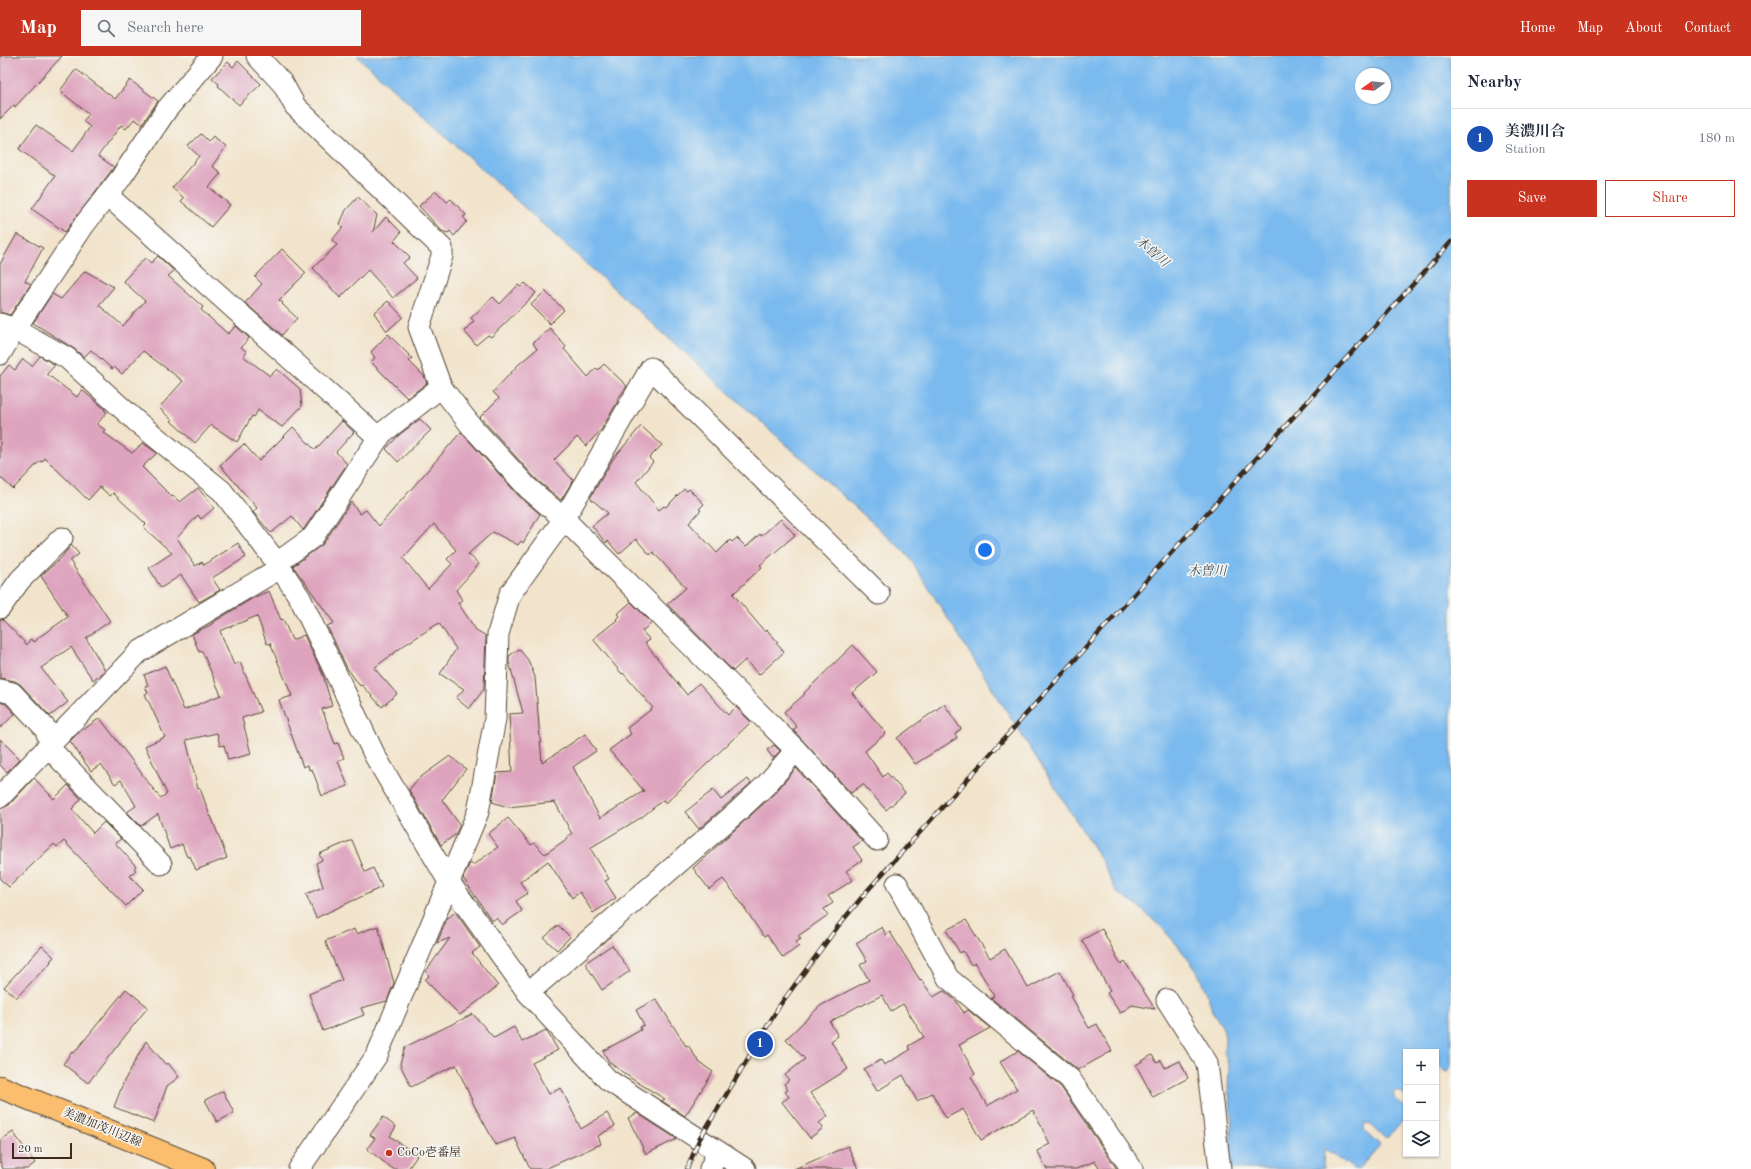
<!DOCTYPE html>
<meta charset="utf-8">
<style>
body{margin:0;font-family:"Old Standard TT","Noto Serif JP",serif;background:#f6f6f7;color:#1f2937}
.controls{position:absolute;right:12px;bottom:12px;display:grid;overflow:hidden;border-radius:0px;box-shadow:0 1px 3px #0004}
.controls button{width:36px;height:36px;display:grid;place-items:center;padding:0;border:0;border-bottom:1px solid #e0e1e3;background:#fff;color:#1f2937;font:20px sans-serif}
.compass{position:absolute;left:1355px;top:12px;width:36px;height:36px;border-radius:50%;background:#fff;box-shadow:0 1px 3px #0004;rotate:255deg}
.scale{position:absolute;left:12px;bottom:10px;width:60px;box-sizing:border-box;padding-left:4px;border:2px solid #3b2a1e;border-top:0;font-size:11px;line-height:14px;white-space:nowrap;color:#3b2a1e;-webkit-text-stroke:3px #f6f6f2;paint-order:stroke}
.you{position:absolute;left:985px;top:494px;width:14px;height:14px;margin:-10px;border:3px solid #fff;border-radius:50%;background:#1a73e8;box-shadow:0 0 0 6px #1a73e833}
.badge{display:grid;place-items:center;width:26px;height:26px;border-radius:50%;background:#c8321e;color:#fff;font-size:13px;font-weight:700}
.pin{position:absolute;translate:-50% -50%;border:2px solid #fff;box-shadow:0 1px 4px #0006}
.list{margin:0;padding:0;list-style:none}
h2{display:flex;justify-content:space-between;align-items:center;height:52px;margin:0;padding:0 16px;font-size:17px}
h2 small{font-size:13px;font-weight:400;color:#747a83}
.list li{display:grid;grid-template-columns:26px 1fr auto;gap:12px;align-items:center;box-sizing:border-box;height:60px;padding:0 16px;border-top:1px solid #e0e1e3}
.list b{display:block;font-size:15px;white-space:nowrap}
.list p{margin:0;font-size:13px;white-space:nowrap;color:#747a83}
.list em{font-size:13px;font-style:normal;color:#747a83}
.actions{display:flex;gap:8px;padding:12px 16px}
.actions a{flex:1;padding:9px 0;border:1px solid #c8321e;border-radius:0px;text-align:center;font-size:14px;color:#c8321e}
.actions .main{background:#c8321e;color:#fff}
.icon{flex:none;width:22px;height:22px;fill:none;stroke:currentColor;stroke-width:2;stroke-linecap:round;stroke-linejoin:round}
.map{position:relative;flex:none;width:1451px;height:1113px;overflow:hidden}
header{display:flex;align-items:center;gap:24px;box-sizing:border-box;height:56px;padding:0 20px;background:#c8321e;color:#fff}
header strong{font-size:19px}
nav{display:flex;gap:22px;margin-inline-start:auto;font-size:14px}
.search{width:280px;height:36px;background:#f6f6f7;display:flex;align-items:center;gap:10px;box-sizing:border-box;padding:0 14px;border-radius:0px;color:#747a83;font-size:15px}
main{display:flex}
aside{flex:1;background:#fff}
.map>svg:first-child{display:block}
</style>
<header>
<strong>Map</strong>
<div class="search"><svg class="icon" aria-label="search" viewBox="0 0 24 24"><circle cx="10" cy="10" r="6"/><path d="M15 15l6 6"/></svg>Search here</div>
<nav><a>Home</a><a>Map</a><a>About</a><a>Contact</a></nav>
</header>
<main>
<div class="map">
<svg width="1451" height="1113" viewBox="0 0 1451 1113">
<rect width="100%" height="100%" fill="#f6f6f2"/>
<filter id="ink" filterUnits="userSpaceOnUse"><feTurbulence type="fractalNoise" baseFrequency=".025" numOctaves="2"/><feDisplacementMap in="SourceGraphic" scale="8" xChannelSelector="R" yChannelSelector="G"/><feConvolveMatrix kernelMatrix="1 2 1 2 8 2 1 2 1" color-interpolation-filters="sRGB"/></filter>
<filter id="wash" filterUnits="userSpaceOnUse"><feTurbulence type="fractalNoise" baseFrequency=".012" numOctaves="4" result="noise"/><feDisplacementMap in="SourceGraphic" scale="16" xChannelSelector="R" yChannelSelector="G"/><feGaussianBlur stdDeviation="0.9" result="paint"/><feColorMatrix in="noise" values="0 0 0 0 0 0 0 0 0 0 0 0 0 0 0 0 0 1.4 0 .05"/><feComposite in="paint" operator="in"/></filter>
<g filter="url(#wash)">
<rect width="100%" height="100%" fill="#f2e4cc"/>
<path fill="#7abaee" stroke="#5a7286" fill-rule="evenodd" d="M 357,0 L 1451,0 L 1451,1010 L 1446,1016 L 1436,1007 L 1436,996 L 1406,996 L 1406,1040 L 1398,1034 L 1393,1037 L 1395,1042 L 1406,1052 L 1406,1061 L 1386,1083 L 1371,1069 L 1365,1068 L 1364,1072 L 1365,1075 L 1380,1089 L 1359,1113 L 1353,1113 L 1347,1107 L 1343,1107 L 1335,1099 L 1324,1093 L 1323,1113 L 1229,1113 L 1232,1058 L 1228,1033 L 1229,1012 L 1224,995 L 1225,982 L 1223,972 L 1212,955 L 1208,940 L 1197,915 L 1178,890 L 1161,871 L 1139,851 L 1117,837 L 1103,807 L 907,498 ZM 1361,18 L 1385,18 L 1385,42 L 1361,42 Z"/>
<g id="blocks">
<path fill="#dea4be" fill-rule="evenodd" d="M 0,0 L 62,0 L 15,51 L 14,49 L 0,63 Z
M 238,5 L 261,28 L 239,49 L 218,30 L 219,28 L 212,22 L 228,6 L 233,11 Z
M 76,13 L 115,43 L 130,24 L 158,45 L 142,68 L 134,63 L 126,73 L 121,69 L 98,100 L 114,111 L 65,176 L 32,153 L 55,120 L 19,93 L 36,69 L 73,95 L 90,71 L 83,65 L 89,58 L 60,35 Z
M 201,78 L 209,86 L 213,81 L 226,91 L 212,110 L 221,117 L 209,131 L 230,149 L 211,171 L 181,145 L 184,142 L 172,132 L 199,100 L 188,90 Z
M 436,135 L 447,146 L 451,143 L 466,159 L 463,161 L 467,165 L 454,180 L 450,175 L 448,177 L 442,175 L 419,150 Z
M 358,141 L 377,159 L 373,176 L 386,161 L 401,176 L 394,185 L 410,201 L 403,207 L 417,222 L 393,242 L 368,214 L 340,242 L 313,212 L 337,189 L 332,184 L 343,171 L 340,168 L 346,154 Z
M 17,178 L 43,192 L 25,225 L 31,228 L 10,259 L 0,256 L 0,208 Z
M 282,193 L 306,217 L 279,244 L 283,247 L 282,248 L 297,262 L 282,279 L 245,247 L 262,228 L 255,221 Z
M 158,200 L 174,215 L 168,220 L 203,251 L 201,254 L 228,278 L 236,270 L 249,282 L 241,291 L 247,296 L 243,300 L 270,320 L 277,313 L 300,333 L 302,350 L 282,371 L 258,354 L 254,361 L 252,360 L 237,386 L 211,369 L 195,387 L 171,365 L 172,364 L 159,352 L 183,325 L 143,295 L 122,318 L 114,311 L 112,313 L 91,294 L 84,301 L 73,292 L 33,267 L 52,238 L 61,243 L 85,215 L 114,231 L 99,249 L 123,270 L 145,245 L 123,225 L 145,202 L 151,207 Z
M 525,227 L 536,237 L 491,281 L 488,279 L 476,289 L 464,275 L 474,265 L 471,262 L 493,241 L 500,248 L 518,229 L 521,231 Z
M 545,235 L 564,254 L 550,268 L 531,249 Z
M 388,245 L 403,261 L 387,275 L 374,257 Z
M 550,272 L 566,291 L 564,293 L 588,321 L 596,312 L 598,314 L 604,308 L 627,330 L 617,344 L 618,345 L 601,374 L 586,390 L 577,381 L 554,404 L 573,424 L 561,444 L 536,423 L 480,361 L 499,342 L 493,336 L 519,308 L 537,293 L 533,287 Z
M 388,278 L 412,302 L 409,305 L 424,320 L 427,327 L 407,342 L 371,306 L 375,302 L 371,296 Z
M 40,300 L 55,309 L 47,318 L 77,341 L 82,334 L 105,353 L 104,354 L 107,356 L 97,368 L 105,374 L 103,376 L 132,397 L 143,387 L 157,397 L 142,411 L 172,441 L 173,440 L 180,446 L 198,432 L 214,452 L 201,463 L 198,459 L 177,482 L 195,510 L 202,506 L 204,509 L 238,487 L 246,501 L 212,522 L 220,534 L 199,546 L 181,519 L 161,532 L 149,512 L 172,497 L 143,471 L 146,468 L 113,437 L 110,440 L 100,431 L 88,444 L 45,402 L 42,406 L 40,405 L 13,433 L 0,421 L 0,320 L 9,309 L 15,314 L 23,303 L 32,310 Z
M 420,363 L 431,374 L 398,406 L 386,393 L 399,379 Z
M 342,365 L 354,376 L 336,396 L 347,408 L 304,473 L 303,474 L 292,460 L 271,477 L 253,456 L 257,452 L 220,409 L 244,388 L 259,405 L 293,371 L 315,394 Z
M 641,370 L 662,389 L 649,402 L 653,406 L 636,426 L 659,454 L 664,450 L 666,451 L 684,433 L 687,435 L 689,433 L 704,448 L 699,453 L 701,454 L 689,467 L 717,497 L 730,484 L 732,486 L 737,482 L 746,491 L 760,478 L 761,480 L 781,463 L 795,479 L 760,509 L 762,511 L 733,538 L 765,576 L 767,574 L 778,586 L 776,587 L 784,596 L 759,619 L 745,604 L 733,615 L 667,548 L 686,532 L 653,496 L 650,499 L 636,483 L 619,498 L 608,485 L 606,487 L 592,470 L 608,457 L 590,442 L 613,403 Z
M 461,376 L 519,440 L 540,458 L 523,487 L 521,485 L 518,489 L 493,476 L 468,498 L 479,508 L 456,534 L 462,544 L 458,547 L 476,574 L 486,580 L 484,633 L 469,653 L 456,642 L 464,633 L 440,618 L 456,593 L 439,567 L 406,588 L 374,612 L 397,638 L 382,651 L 362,629 L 360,630 L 347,612 L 327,570 L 334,567 L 293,510 L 323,488 L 351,446 L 360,458 L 366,454 L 379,470 ZM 434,468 L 456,494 L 447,503 L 452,508 L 428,533 L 403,502 Z
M 71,489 L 79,498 L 70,505 L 110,565 L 86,582 L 105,614 L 93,624 L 71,591 L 41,612 L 68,646 L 50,660 L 20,628 L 15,625 L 0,622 L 0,564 L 2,563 L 27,589 L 30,583 L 35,586 L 39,581 L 68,561 L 41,520 L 61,502 Z
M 269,535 L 281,564 L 283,563 L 292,584 L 304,579 L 323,619 L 332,650 L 322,653 L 335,688 L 338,687 L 344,702 L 338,705 L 348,730 L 322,740 L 312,713 L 309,714 L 308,709 L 303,711 L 279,644 L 292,640 L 270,587 L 267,588 L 257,560 L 220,575 L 234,609 L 240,606 L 261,656 L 242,662 L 251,698 L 228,704 L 224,689 L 220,690 L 217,677 L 186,684 L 198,733 L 200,732 L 210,760 L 211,760 L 227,802 L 196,814 L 190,800 L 187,801 L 182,788 L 170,793 L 158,758 L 141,770 L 127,756 L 136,750 L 121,724 L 115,728 L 101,708 L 91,715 L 70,685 L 77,678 L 100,662 L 160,742 L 167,738 L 145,690 L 165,681 L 145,638 L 148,637 L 145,630 L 148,629 L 144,619 L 165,610 L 184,654 L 221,639 L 202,595 L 199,596 L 192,578 L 212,568 L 212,567 L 253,542 Z
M 631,546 L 652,567 L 642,575 L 650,584 L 645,587 L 687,639 L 699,627 L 728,659 L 736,651 L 751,666 L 666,747 L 663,744 L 642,761 L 590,792 L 609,823 L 605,825 L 616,842 L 593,857 L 580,836 L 572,842 L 548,805 L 520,826 L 528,837 L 516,845 L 522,855 L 502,869 L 496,862 L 492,865 L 463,822 L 470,807 L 473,809 L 498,791 L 488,778 L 508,762 L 531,789 L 534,787 L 545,798 L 568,782 L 567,780 L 572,778 L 555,746 L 508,751 L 492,746 L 497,717 L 512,716 L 509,658 L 523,657 L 509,606 L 509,600 L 519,593 L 528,604 L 535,621 L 542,707 L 585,678 L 596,695 L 573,711 L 600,762 L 644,735 L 609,694 L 631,678 L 627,672 L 653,652 L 623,617 L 622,618 L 593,583 L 617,564 L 616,563 L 619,560 L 617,558 Z
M 853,589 L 877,616 L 852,637 L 886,677 L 865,695 L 883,721 L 887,717 L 905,737 L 886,754 L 863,728 L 851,737 L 793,674 L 797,671 L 784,656 L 805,638 L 804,637 Z
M 0,646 L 6,648 L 15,658 L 0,672 Z
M 944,648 L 961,673 L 955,678 L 957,682 L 915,708 L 897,682 Z
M 0,683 L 20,703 L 7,716 L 0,709 Z
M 774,689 L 780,695 L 773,702 L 767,694 Z
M 450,700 L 466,713 L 442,744 L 460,769 L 455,779 L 441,789 L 409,734 L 418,723 Z
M 796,712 L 862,785 L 853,791 L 862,804 L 846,815 L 853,824 L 828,840 L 833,847 L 824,853 L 828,859 L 798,880 L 801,883 L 796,886 L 799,890 L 783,902 L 767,879 L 764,881 L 735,838 L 723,823 L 709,833 L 693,812 L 774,738 Z
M 34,722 L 54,743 L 68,729 L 81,743 L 72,753 L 93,777 L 104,766 L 121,783 L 115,787 L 136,810 L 134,812 L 136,814 L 130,820 L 143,833 L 126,850 L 64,785 L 57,791 L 54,788 L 9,831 L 0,823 L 0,753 L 9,749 Z
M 748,723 L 751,727 L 699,773 L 685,756 L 713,734 L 721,744 Z
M 352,784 L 365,816 L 373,812 L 382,831 L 316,862 L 306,838 L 323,831 L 316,807 L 322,804 L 319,798 Z
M 455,856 L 480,891 L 472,897 L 498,930 L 460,959 L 425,924 L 429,920 L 426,915 L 450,882 L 437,887 L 447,863 Z
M 966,864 L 990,902 L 1005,893 L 1028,932 L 1060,915 L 1073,939 L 1071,940 L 1089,972 L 1097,968 L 1112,995 L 1078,1014 L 991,942 L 994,940 L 975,907 L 971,909 L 963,895 L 960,897 L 946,874 Z
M 558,869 L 570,881 L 557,894 L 544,882 Z
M 378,870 L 394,927 L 387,945 L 361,952 L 364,959 L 323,975 L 309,938 L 342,924 L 325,885 L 354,873 L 356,878 Z
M 882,871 L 886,879 L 890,876 L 920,924 L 921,923 L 933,941 L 944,935 L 956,945 L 964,957 L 968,954 L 990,972 L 959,989 L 975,1018 L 971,1021 L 987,1050 L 1017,1033 L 1000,1006 L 1018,995 L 1061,1031 L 1117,1113 L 1100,1113 L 1095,1105 L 1076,1113 L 1047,1113 L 1037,1095 L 1050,1088 L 1033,1054 L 981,1084 L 963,1053 L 946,1062 L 932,1037 L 917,1045 L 903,1019 L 877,1035 L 864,1013 L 881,1004 L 884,1009 L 910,994 L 908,990 L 924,981 L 903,948 L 891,955 L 882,939 L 861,950 L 860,949 L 830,966 L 838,980 L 831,985 L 848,1013 L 810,1037 L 828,1060 L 819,1067 L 823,1072 L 810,1082 L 782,1046 L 789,1041 L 785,1036 L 788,1034 L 784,1028 L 789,1024 L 785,1019 L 805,1003 L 786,983 L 820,950 L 869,924 L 860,909 L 867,905 L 856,887 Z
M 1102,873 L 1121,909 L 1125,906 L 1155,953 L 1132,949 L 1120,957 L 1107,937 L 1110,935 L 1082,884 Z
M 612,889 L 630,915 L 602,934 L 585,907 Z
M 42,890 L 54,901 L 50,905 L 51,906 L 16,942 L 4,931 Z
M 126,933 L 148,951 L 88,1027 L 63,1008 L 72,996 L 74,997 Z
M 656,943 L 686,990 L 688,989 L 699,1006 L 713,1016 L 685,1060 L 662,1045 L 665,1043 L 632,1023 L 609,1006 L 603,995 L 641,974 L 640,971 L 644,969 L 636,954 Z
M 473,958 L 494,982 L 514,971 L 522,986 L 546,974 L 558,994 L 532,1007 L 549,1038 L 561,1032 L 581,1073 L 607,1057 L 615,1070 L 598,1080 L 601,1088 L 545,1113 L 530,1113 L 515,1082 L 496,1089 L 474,1049 L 456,1009 L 411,1031 L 400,1008 L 405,991 Z
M 146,985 L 166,1009 L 168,1007 L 179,1021 L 167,1030 L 154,1067 L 114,1051 L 124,1025 Z
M 1152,999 L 1157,1007 L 1161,1004 L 1165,1012 L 1180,1005 L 1188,1022 L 1153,1041 L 1136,1009 Z
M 223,1035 L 234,1057 L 217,1066 L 205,1044 Z
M 637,1057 L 677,1083 L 646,1098 L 628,1062 Z
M 383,1061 L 396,1071 L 390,1080 L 417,1100 L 408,1113 L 393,1113 L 367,1093 L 375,1082 L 370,1079 Z
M 13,1076 L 35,1107 L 27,1113 L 3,1113 L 0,1105 L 0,1085 Z
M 848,1090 L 858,1113 L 794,1113 Z"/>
</g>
</g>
<g filter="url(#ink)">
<use href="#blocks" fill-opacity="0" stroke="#564638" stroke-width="1"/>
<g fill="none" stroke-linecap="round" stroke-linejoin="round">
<defs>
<path id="minor" d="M 257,0 L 283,28 L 295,50 L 442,192 L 442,200 L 419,271 L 441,331
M 107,139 L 379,382
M 0,268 L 15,273 L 67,302 L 136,365 L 222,435 L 277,507 L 300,542 L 375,700 L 449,826 L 528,937 L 608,1024 L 745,1113
M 0,298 L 15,273 L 84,169 L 120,123 L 167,53 L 212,0
M 277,507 L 313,481 L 381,378 L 441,331 L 472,371 L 528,432 L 564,463 L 796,694 L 877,784
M 0,552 L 20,524 L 62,482
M 0,634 L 12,637 L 45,672 L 54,697 L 161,808
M 0,741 L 139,596 L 280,512
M 897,828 L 948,922 L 1070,1023 L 1132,1113
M 528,937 L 737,756 L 766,729 L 796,694
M 1167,944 L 1207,1007 L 1220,1113
M 299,1113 L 377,999 L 478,756 L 495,663 L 498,578 L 510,538 L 564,463 L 651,312 L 879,538
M 710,1113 L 718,1096"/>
<path id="major" d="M 0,1031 L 203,1113"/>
</defs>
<use href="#minor" stroke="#564638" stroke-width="23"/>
<use href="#major" stroke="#564638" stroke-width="24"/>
<use href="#minor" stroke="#fff" stroke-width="21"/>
<use href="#major" stroke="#fabe6e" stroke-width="22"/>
<defs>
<path id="rail" d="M 687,1113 L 699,1084 L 780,949 L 839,869 L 867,835 L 1451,186"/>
</defs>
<use href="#rail" stroke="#3b2a1e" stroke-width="4.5"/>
<use href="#rail" stroke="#f6f6f2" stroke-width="3" stroke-dasharray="9" stroke-linecap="butt"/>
</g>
</g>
<circle fill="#c8321e" stroke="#f6f6f2" stroke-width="1.5" cx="389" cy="1097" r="4"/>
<g text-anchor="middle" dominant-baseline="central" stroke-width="3" stroke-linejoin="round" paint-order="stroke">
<g font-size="12" fill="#3b2a1e" stroke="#f6f6f2">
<text transform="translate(102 1072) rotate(22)">美濃加茂川辺線</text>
</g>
<g font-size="12" fill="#3b2a1e" stroke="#f6f6f2" text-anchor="start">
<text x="397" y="1097">CoCo壱番屋</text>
</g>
<g font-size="13" font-style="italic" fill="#4e555c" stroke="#f6f6f2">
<text transform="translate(1152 196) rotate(41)">木曽川</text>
<text x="1207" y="515">木曽川</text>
</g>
</g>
</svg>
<div class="controls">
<button>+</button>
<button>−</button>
<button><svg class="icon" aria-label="layers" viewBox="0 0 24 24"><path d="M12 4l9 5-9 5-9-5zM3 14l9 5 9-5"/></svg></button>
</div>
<svg class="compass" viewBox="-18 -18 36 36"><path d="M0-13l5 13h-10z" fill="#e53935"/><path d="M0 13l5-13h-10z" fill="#747a83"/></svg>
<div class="scale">20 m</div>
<div class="you"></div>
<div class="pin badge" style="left:760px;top:988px;background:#1a4fb4">1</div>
</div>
<aside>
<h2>Nearby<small></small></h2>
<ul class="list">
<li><span class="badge" style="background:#1a4fb4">1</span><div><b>美濃川合</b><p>Station</p></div><em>180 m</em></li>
</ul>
<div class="actions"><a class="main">Save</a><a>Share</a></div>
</aside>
</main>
